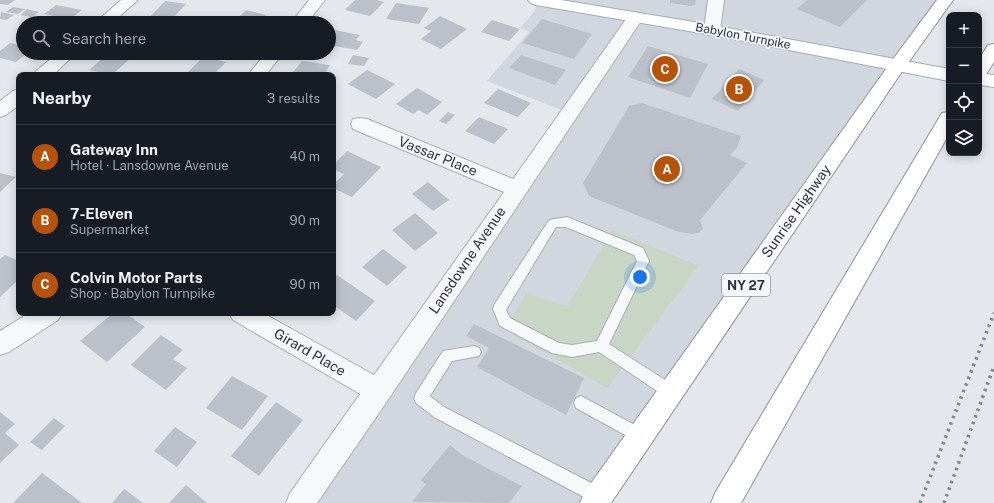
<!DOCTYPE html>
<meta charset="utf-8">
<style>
body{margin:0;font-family:"Public Sans",sans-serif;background:#242831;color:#f1f3f6}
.controls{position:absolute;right:12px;top:12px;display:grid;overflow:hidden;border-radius:8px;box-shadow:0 2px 10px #0003}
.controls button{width:36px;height:36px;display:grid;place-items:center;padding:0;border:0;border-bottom:1px solid #363941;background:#171b24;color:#f1f3f6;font:20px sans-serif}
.you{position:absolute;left:640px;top:277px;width:14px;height:14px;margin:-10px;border:3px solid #fff;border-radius:50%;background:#1a73e8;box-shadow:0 0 0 6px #1a73e833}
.badge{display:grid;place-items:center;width:26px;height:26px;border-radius:50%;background:#b45309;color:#fff;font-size:13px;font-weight:700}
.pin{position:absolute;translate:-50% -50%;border:2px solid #fff;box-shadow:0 1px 4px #0006}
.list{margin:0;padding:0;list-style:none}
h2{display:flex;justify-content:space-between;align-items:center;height:52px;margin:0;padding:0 16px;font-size:17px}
h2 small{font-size:13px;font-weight:400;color:#9ea1a6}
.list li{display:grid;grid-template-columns:26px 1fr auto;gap:12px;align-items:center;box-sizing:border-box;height:64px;padding:0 16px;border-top:1px solid #363941}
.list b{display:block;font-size:15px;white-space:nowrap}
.list p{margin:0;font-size:13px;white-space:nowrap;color:#9ea1a6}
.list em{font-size:13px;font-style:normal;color:#9ea1a6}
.icon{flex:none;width:22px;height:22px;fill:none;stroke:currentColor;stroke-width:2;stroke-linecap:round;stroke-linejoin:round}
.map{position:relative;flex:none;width:994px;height:503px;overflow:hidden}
.search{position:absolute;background:#171b24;box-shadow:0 2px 10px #0003;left:16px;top:16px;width:320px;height:44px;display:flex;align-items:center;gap:10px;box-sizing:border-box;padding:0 14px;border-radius:22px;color:#9ea1a6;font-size:15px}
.panel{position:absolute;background:#171b24;box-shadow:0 2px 10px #0003;left:16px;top:72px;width:320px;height:244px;border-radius:8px}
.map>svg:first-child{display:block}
</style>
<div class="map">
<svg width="994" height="503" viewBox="0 0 994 503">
<rect width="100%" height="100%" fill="#e4e7ec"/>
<path fill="#d2d6de" d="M 539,0 L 939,0 L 584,503 L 294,503 L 567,112 L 487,81 L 529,32 L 520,28 L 534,12 Z"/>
<path fill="#c9d6c5" d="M 612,230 L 699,266 L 607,388 L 505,330 L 526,293 L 568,306 Z"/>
<path fill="#bbc0ca" d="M 0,0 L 15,0 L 8,5 L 0,4 Z
M 355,0 L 377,0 L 384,2 L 370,16 L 345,10 Z
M 670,0 L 696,0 L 695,5 L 691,6 L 670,3 Z
M 807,0 L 867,0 L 840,27 L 797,9 Z
M 165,1 L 186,4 L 170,21 L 149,18 Z
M 396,3 L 429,8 L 419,24 L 386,19 Z
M 56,5 L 82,10 L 70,19 L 44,14 Z
M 13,7 L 25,9 L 18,14 L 6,12 Z
M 27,9 L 39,12 L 32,17 L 20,15 Z
M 246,10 L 266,15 L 258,23 L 233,23 Z
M 1,12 L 14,15 L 6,20 L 0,19 Z
M 440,16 L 467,29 L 441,49 L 421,39 L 431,31 L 424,28 Z
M 542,19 L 592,34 L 574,59 L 522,43 Z
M 492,20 L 520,29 L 509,41 L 481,32 Z
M 334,30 L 360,35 L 356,40 L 363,42 L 357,50 L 329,45 L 329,38 Z
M 10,43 L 23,46 L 23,53 L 27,53 L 16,62 L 0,58 L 0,51 Z
M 648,46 L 708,64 L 690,98 L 628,77 Z
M 109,53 L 120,53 L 133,56 L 112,75 L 89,70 Z
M 353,55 L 369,58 L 364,66 L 348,64 Z
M 521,55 L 566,70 L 555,85 L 509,68 Z
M 203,57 L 226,62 L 213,75 L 186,74 Z
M 302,61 L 330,65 L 324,75 L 291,75 Z
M 739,69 L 764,80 L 738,111 L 712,99 Z
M 367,70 L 395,84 L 376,99 L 348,84 Z
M 417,88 L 442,102 L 427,115 L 419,110 L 413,114 L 396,104 Z
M 498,89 L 531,103 L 518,117 L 484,103 Z
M 642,103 L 741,136 L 737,148 L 730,155 L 747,163 L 700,220 L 703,229 L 698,233 L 691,234 L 676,231 L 589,196 L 583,183 L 629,106 Z
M 448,112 L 455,115 L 446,124 L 439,121 Z
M 479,117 L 508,129 L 494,144 L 465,131 Z
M 347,151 L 381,167 L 352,197 L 333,188 L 333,185 L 344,174 L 333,169 L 333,165 Z
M 0,173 L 16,177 L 0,192 Z
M 428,182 L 449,200 L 433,211 L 412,194 Z
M 415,213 L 438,233 L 415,251 L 392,230 Z
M 383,249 L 407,267 L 387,286 L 362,267 Z
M 5,255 L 19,261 L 19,279 L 0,297 L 0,259 Z
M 337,275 L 375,301 L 356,321 L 333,305 L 333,279 Z
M 113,313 L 125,313 L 145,327 L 107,362 L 80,341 Z
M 474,324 L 584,378 L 566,415 L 477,367 L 489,348 L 466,336 Z
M 161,335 L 183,350 L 173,359 L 187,368 L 166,390 L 131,365 Z
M 232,376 L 268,396 L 242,430 L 206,408 Z
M 276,402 L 303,420 L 259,476 L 231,456 Z
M 0,412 L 15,424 L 5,433 L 19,445 L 0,463 Z
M 54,418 L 65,426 L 42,450 L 30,442 Z
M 175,427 L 197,442 L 177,467 L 154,451 Z
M 450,445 L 462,455 L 522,486 L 509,503 L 412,502 L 426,484 L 421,480 Z
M 42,473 L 82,503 L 13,503 Z
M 186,485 L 207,503 L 169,503 Z
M 124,489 L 143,503 L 112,503 Z"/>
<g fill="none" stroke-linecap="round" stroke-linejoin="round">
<defs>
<path id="lane" d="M 567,217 L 643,248 L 649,261 L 609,344 L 676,387 L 678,392 L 676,397 L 671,399 L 666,397 L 599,352 L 572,357 L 552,353 L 500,326 L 493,309 L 494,305 L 549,220 ZM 556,227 L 566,227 L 634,255 L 637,261 L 597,341 L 572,345 L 559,343 L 510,318 L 506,310 Z
M 474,346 L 479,348 L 481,352 L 479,356 L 452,361 L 430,396 L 444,407 L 605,490 L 607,496 L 605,502 L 601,503 L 593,502 L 434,417 L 416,403 L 414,398 L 416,393 L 443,351 Z
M 581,396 L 646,431 L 648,436 L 646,441 L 641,443 L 636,441 L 576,408 L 574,403 L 576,398 Z"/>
<path id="street" d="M 121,0 L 138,0 L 112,23 L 95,23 Z
M 309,0 L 325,0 L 307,23 L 291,23 Z
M 708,0 L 724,0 L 720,30 L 718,33 L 712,35 L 706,33 L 704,30 Z
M 635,13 L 641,15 L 643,18 L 388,400 L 317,503 L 286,503 L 290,493 L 360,394 L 233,320 L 229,313 L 263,313 L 374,375 L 504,192 L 353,129 L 351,124 L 353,119 L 360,118 L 367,119 L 513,179 L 629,15 Z
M 58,53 L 76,53 L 53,75 L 33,75 L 36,71 Z
M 266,53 L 283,53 L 266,75 L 248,75 Z
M 19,89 L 19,105 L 6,115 L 0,117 L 0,101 L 13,91 Z
M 29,313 L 62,313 L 58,320 L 9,352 L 0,355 L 0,331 Z"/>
<path id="primary" d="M 528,0 L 561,0 L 712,25 L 949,69 L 949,81 L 712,35 L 536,5 L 531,3 Z
M 979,73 L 994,75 L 994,87 L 979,85 Z"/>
<path id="highway" d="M 937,0 L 953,0 L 903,70 L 611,503 L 580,503 L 584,493 L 891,62 Z
M 994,44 L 994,62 L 985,76 L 979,78 L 979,59 L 988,45 Z
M 949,112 L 949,134 L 741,503 L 711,503 L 715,493 L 942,113 Z"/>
</defs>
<use href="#lane" stroke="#a9aeb7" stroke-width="2"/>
<use href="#street" stroke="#a9aeb7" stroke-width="2"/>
<use href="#primary" stroke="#a3abb8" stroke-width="2"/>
<use href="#highway" stroke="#8b94a3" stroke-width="2"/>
<path stroke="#c2c5cb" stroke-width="2" stroke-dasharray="2.5 2.5" stroke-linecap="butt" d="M 946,47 L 949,47"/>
<use href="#lane" fill="#f7f8fa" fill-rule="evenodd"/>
<use href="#street" fill="#f7f8fa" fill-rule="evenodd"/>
<use href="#primary" fill="#fff" fill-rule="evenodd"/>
<use href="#highway" fill="#fff" fill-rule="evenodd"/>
<path stroke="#7d8696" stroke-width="3.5" stroke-dasharray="2.5 4.5" stroke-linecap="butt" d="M 920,503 L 994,313
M 944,503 L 994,366"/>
</g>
<g text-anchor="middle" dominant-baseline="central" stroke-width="3.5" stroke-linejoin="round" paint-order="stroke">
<g font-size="12" fill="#2b3445" stroke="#f4f6f9">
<text transform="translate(743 36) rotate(11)">Babylon Turnpike</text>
</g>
<rect fill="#f4f6f9" stroke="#676e7b" stroke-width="1" x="722" y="274" width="48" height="22" rx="3"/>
<g font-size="13" font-weight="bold" fill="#2b3445">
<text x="746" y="285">NY 27</text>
</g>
<g font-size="14" fill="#2b3445" stroke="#f4f6f9">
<text transform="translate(438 156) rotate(22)">Vassar Place</text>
<text transform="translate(796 211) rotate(-55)">Sunrise Highway</text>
<text transform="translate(467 260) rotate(-56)">Lansdowne Avenue</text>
<text transform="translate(310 352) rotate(30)">Girard Place</text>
</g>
</g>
</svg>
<div class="controls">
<button>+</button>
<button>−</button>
<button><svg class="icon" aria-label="locate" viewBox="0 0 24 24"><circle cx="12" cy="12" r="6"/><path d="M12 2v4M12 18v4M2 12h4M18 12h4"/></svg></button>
<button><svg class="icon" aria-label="layers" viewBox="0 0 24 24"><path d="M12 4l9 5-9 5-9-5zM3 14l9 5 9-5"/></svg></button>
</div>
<div class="you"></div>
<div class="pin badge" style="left:667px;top:169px">A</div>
<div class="pin badge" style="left:739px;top:89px">B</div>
<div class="pin badge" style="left:665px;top:69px">C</div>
<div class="search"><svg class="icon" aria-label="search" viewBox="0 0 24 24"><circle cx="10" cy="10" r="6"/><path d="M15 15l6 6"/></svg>Search here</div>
<section class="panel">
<h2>Nearby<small>3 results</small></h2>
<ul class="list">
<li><span class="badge">A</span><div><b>Gateway Inn</b><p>Hotel · Lansdowne Avenue</p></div><em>40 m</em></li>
<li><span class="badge">B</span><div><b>7-Eleven</b><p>Supermarket</p></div><em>90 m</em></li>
<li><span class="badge">C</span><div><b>Colvin Motor Parts</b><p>Shop · Babylon Turnpike</p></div><em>90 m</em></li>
</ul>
</section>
</div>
